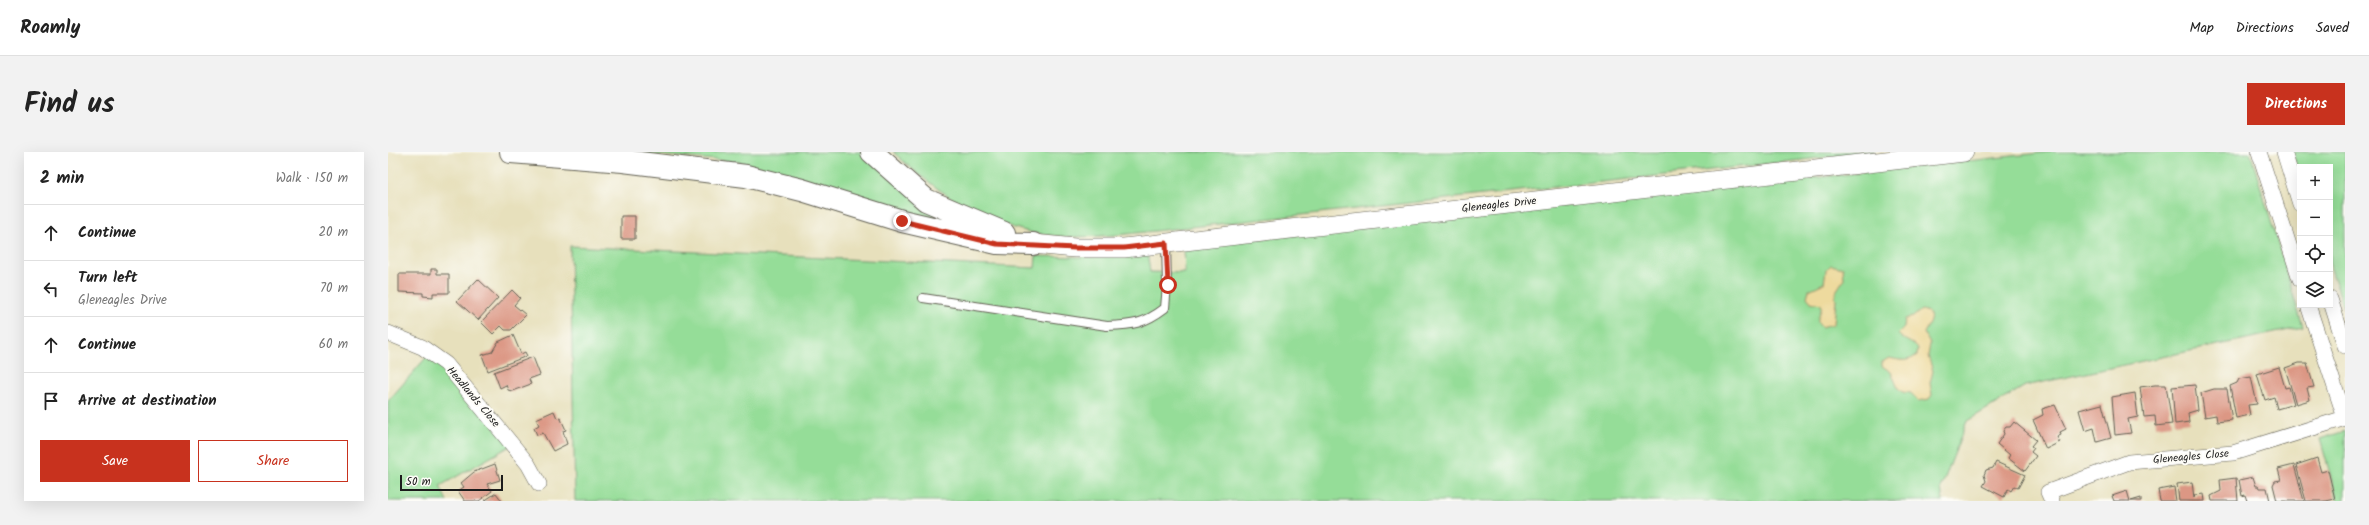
<!DOCTYPE html>
<meta charset="utf-8">
<style>
body{margin:0;font-family:Kalam,sans-serif;background:#f2f2f2;color:#222}
.controls{position:absolute;right:12px;top:12px;display:grid;overflow:hidden;border-radius:0px;box-shadow:0 4px 16px #0002}
.controls button{width:36px;height:36px;display:grid;place-items:center;padding:0;border:0;border-bottom:1px solid #e0e0e0;background:#fff;color:#222;font:20px sans-serif}
.scale{position:absolute;left:12px;bottom:10px;width:103px;box-sizing:border-box;padding-left:4px;border:2px solid #1c1c1c;border-top:0;font-size:11px;line-height:14px;white-space:nowrap;color:#1c1c1c;-webkit-text-stroke:3px #fdfcf7;paint-order:stroke}
.stop{position:absolute;width:12px;height:12px;margin:-9px;border:3px solid #c8321e;border-radius:50%;background:#fff}
.stop.end{background:#c8321e;border-color:#fff;box-shadow:0 1px 4px #0008}
.list{margin:0;padding:0;list-style:none}
h2{display:flex;justify-content:space-between;align-items:center;height:52px;margin:0;padding:0 16px;font-size:17px}
h2 small{font-size:13px;font-weight:400;color:#767676}
.list li{display:grid;grid-template-columns:26px 1fr auto;gap:12px;align-items:center;box-sizing:border-box;height:56px;padding:0 16px;border-top:1px solid #e0e0e0}
.list b{display:block;font-size:15px;white-space:nowrap}
.list p{margin:0;font-size:13px;white-space:nowrap;color:#767676}
.list em{font-size:13px;font-style:normal;color:#767676}
.actions{display:flex;gap:8px;padding:12px 16px}
.actions a{flex:1;padding:9px 0;border:1px solid #c8321e;border-radius:0px;text-align:center;font-size:14px;color:#c8321e}
.actions .main{background:#c8321e;color:#fff}
.icon{flex:none;width:22px;height:22px;fill:none;stroke:currentColor;stroke-width:2;stroke-linecap:round;stroke-linejoin:round}
.map{position:relative;flex:none;width:1957px;height:349px;overflow:hidden;border-radius:0px}
header{display:flex;align-items:center;gap:24px;box-sizing:border-box;height:56px;padding:0 20px;background:#fff;border-bottom:1px solid #e0e0e0}
header strong{font-size:19px}
nav{display:flex;gap:22px;margin-inline-start:auto;font-size:14px}
.intro{display:flex;align-items:center;justify-content:space-between;box-sizing:border-box;height:96px;padding:0 24px}
h1{margin:0;font-size:28px}
.button{padding:10px 18px;border-radius:0px;background:#c8321e;color:#fff;font-size:14px;font-weight:700}
main{display:flex;gap:24px;padding:0 24px}
aside{flex:1;background:#fff;border-radius:0px;box-shadow:0 4px 16px #0002}
.map>svg:first-child{display:block}
</style>
<header>
<strong>Roamly</strong>
<nav><a>Map</a><a>Directions</a><a>Saved</a></nav>
</header>
<div class="intro"><h1>Find us</h1><a class="button">Directions</a></div>
<main>
<aside>
<h2>2 min<small>Walk · 150 m</small></h2>
<ul class="list">
<li><svg class="icon" aria-label="ahead" viewBox="0 0 24 24"><path d="M12 20V5M6 11l6-6 6 6"/></svg><div><b>Continue</b></div><em>20 m</em></li>
<li><svg class="icon" aria-label="left" viewBox="0 0 24 24"><path d="M17 20v-9H6M10 6l-5 5 5 5"/></svg><div><b>Turn left</b><p>Gleneagles Drive</p></div><em>70 m</em></li>
<li><svg class="icon" aria-label="ahead" viewBox="0 0 24 24"><path d="M12 20V5M6 11l6-6 6 6"/></svg><div><b>Continue</b></div><em>60 m</em></li>
<li><svg class="icon" aria-label="arrive" viewBox="0 0 24 24"><path d="M6 21V4h12l-3 4 3 4H6"/></svg><div><b>Arrive at destination</b></div></li>
</ul>
<div class="actions"><a class="main">Save</a><a>Share</a></div>
</aside>
<div class="map">
<svg width="1957" height="349" viewBox="0 0 1957 349">
<rect width="100%" height="100%" fill="#fdfcf7"/>
<filter id="ink" filterUnits="userSpaceOnUse"><feTurbulence type="fractalNoise" baseFrequency=".025" numOctaves="2"/><feDisplacementMap in="SourceGraphic" scale="8" xChannelSelector="R" yChannelSelector="G"/><feConvolveMatrix kernelMatrix="1 2 1 2 8 2 1 2 1" color-interpolation-filters="sRGB"/></filter>
<filter id="wash" filterUnits="userSpaceOnUse"><feTurbulence type="fractalNoise" baseFrequency=".012" numOctaves="4" result="noise"/><feDisplacementMap in="SourceGraphic" scale="16" xChannelSelector="R" yChannelSelector="G"/><feGaussianBlur stdDeviation="0.9" result="paint"/><feColorMatrix in="noise" values="0 0 0 0 0 0 0 0 0 0 0 0 0 0 0 0 0 1.4 0 .05"/><feComposite in="paint" operator="in"/></filter>
<g filter="url(#wash)">
<rect width="100%" height="100%" fill="#e7e0bc"/>
<path fill="#95dd98" stroke="#587c5a" d="M 234,0 L 474,0 L 589,76 L 533,64 L 411,25 L 351,10 Z
M 505,0 L 1487,0 L 730,83 C 710,84 689,86 669,84 C 607,80 549,41 505,0 Z
M 1661,0 L 1862,0 L 1915,175 L 1637,234 L 1579,269 L 1553,336 L 1555,349 L 187,349 L 182,94 L 647,116 L 648,104 L 691,105 L 759,99 L 762,120 L 797,121 L 796,95 Z
M 1904,0 L 1957,0 L 1957,159 L 1942,114 L 1942,15 L 1912,15 L 1912,24 Z
M 43,200 L 124,293 L 52,334 L 59,349 L 0,349 L 0,249 Z
M 1957,279 L 1957,349 L 1950,349 L 1932,287 Z"/>
<path fill="#eeda9e" stroke="#857b5d" d="M 1443,113 L 1455,116 L 1456,127 L 1447,141 L 1448,148 L 1446,172 L 1433,175 C 1425,166 1435,161 1433,152 L 1423,150 L 1419,145 L 1421,138 L 1436,131 L 1438,118 Z
M 1533,158 C 1549,160 1541,172 1536,181 L 1542,192 L 1540,204 L 1545,219 L 1542,231 L 1544,243 L 1541,247 L 1530,249 L 1523,241 L 1514,240 L 1510,236 L 1503,220 L 1494,214 L 1494,210 L 1501,206 C 1512,208 1519,211 1529,203 L 1530,197 C 1524,189 1515,189 1510,182 L 1516,176 L 1517,167 L 1525,165 Z"/>
<g id="blocks">
<path fill="#dc9784" d="M 233,64 L 247,64 L 247,87 L 233,87 Z
M 43,117 L 49,117 L 49,122 L 61,122 L 61,141 L 45,141 L 45,145 L 35,144 L 35,141 L 11,140 L 11,122 L 43,122 Z
M 90,127 L 110,146 L 90,168 L 69,149 Z
M 124,138 L 132,146 L 126,153 L 138,163 L 123,178 L 117,178 L 113,174 L 105,182 L 93,170 Z
M 125,183 L 133,202 L 137,200 L 139,204 L 100,219 L 94,203 L 104,200 L 110,190 Z
M 145,205 L 152,223 L 141,227 L 143,232 L 124,239 L 120,238 L 118,233 L 112,236 L 106,220 Z
M 1911,211 L 1919,211 L 1926,235 L 1919,236 L 1922,248 L 1908,252 L 1897,216 Z
M 1891,215 L 1897,236 L 1901,235 L 1906,252 L 1889,257 L 1886,245 L 1877,248 L 1869,222 Z
M 1863,225 L 1869,252 L 1860,253 L 1862,263 L 1848,266 L 1842,234 L 1849,231 L 1851,227 Z
M 1767,233 L 1778,233 L 1784,272 L 1768,274 L 1767,264 L 1756,265 L 1752,235 Z
M 1807,233 L 1810,258 L 1800,261 L 1801,270 L 1787,272 L 1784,235 Z
M 1826,237 L 1839,237 L 1844,268 L 1829,270 L 1828,263 L 1817,265 L 1813,241 Z
M 1747,241 L 1750,265 L 1740,267 L 1743,281 L 1727,283 L 1724,245 Z
M 1714,252 L 1723,286 L 1709,290 L 1706,276 L 1697,279 L 1691,258 Z
M 1667,253 L 1678,277 L 1672,280 L 1673,283 L 1669,285 L 1672,290 L 1658,297 L 1645,268 L 1655,263 L 1654,257 Z
M 166,259 L 169,266 L 172,265 L 178,278 L 175,279 L 179,292 L 165,299 L 155,281 L 149,283 L 146,276 L 151,273 L 148,267 Z
M 1626,270 L 1648,288 L 1643,294 L 1646,296 L 1643,300 L 1648,304 L 1637,319 L 1620,306 L 1622,303 L 1609,292 L 1616,282 L 1615,279 L 1618,275 L 1622,275 Z
M 1929,306 L 1933,320 L 1940,318 L 1947,347 L 1938,349 L 1918,349 L 1908,313 Z
M 1608,310 L 1637,323 L 1630,336 L 1626,334 L 1623,339 L 1620,337 L 1616,345 L 1595,334 L 1598,329 L 1596,323 L 1598,318 L 1605,316 Z
M 107,312 L 112,328 L 99,332 L 104,339 L 91,349 L 77,349 L 70,339 L 76,335 L 73,331 L 86,320 Z
M 1906,313 L 1916,349 L 1889,349 L 1885,333 L 1887,329 L 1893,328 L 1890,317 Z
M 1865,325 L 1868,334 L 1870,334 L 1871,336 L 1879,336 L 1882,349 L 1859,349 L 1857,343 L 1854,344 L 1851,328 Z
M 1848,326 L 1850,349 L 1824,349 L 1823,344 L 1833,339 L 1832,328 Z
M 1804,330 L 1806,346 L 1807,343 L 1816,342 L 1817,349 L 1791,349 L 1789,332 Z
M 1786,335 L 1788,349 L 1772,349 L 1770,338 Z
M 1739,339 L 1742,349 L 1726,349 L 1724,344 Z
M 108,341 L 114,349 L 96,349 Z
M 1753,346 L 1753,349 L 1743,349 Z"/>
</g>
</g>
<g filter="url(#ink)">
<use href="#blocks" fill-opacity="0" stroke="#636154" stroke-width="1"/>
<g fill="none" stroke-linecap="round" stroke-linejoin="round">
<defs>
<path id="service" d="M 535,146 L 719,174 C 745,173 756,172 777,156 L 779,133 L 778,91"/>
<path id="minor" d="M 1871,0 L 1912,127
M 1896,0 L 1912,52
M 1942,147 L 1957,194
M 1920,153 L 1957,266
M 0,181 L 34,195 L 58,212 L 140,312 L 151,332
M 1664,349 L 1660,340 L 1741,310 L 1845,301 L 1957,266"/>
<path id="tertiary" d="M 645,92 L 687,96 L 736,96 L 1576,0"/>
<path id="primary" d="M 123,0 L 235,9 L 358,24 L 414,38 L 514,69 L 609,91 L 645,92
M 484,0 L 538,48 L 616,81"/>
</defs>
<use href="#service" stroke="#636154" stroke-width="10"/>
<use href="#minor" stroke="#636154" stroke-width="16"/>
<use href="#tertiary" stroke="#636154" stroke-width="20"/>
<use href="#primary" stroke="#636154" stroke-width="24"/>
<use href="#service" stroke="#fff" stroke-width="8"/>
<use href="#minor" stroke="#fff" stroke-width="15"/>
<use href="#tertiary" stroke="#fff" stroke-width="19"/>
<use href="#primary" stroke="#fff" stroke-width="22"/>
</g>
</g>
<g fill="none" stroke-linecap="round" stroke-linejoin="round" filter="url(#ink)">
<path stroke="#c8321e" stroke-width="5" d="M 514,69 L 609,92 L 687,96 L 736,96 L 778,91 L 780,133"/>
</g>
<g text-anchor="middle" dominant-baseline="central" stroke-width="4" stroke-linejoin="round" paint-order="stroke">
<g font-size="11" fill="#1c1c1c" stroke="#fdfcf7">
<text transform="translate(1111 53) rotate(-6)">Gleneagles Drive</text>
<text transform="translate(85 245) rotate(50)">Headlands Close</text>
<text transform="translate(1803 305) rotate(-5)">Gleneagles Close</text>
</g>
</g>
</svg>
<div class="controls">
<button>+</button>
<button>−</button>
<button><svg class="icon" aria-label="locate" viewBox="0 0 24 24"><circle cx="12" cy="12" r="6"/><path d="M12 2v4M12 18v4M2 12h4M18 12h4"/></svg></button>
<button><svg class="icon" aria-label="layers" viewBox="0 0 24 24"><path d="M12 4l9 5-9 5-9-5zM3 14l9 5 9-5"/></svg></button>
</div>
<div class="scale">50 m</div>
<div class="stop" style="left:780px;top:133px"></div>
<div class="stop end" style="left:514px;top:69px"></div>
</div>
</main>
